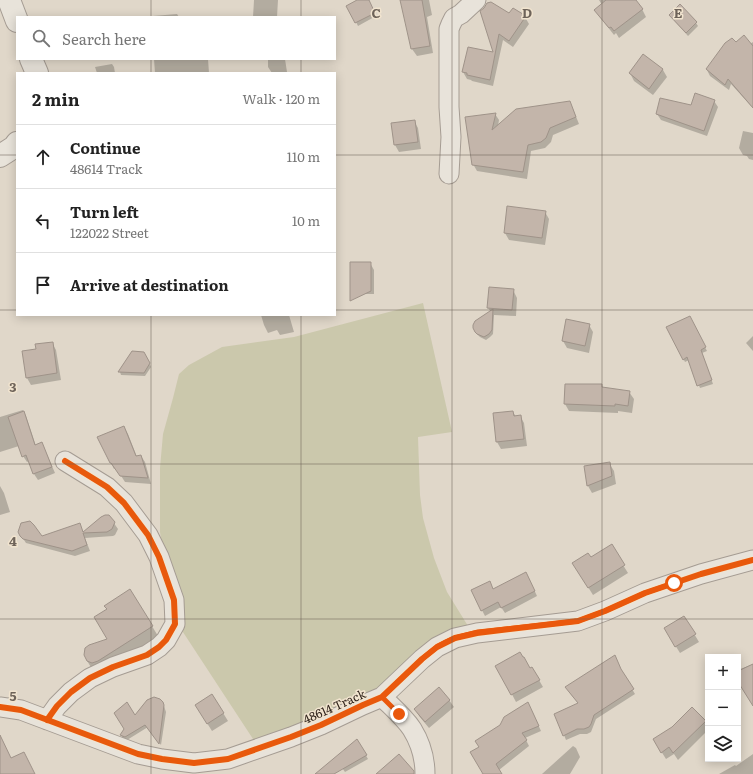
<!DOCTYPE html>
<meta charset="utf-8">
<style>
body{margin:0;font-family:Literata,serif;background:#f2f2f2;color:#222}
.controls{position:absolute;right:12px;bottom:12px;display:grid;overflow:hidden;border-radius:0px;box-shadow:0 2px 10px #0003}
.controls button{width:36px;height:36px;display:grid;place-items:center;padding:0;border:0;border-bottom:1px solid #e0e0e0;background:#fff;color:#222;font:20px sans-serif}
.stop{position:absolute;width:12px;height:12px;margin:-9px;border:3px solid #ea580c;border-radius:50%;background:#fff}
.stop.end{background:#ea580c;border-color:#fff;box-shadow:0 1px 4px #0008}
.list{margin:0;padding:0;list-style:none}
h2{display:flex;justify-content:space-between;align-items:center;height:52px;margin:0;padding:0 16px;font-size:17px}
h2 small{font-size:13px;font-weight:400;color:#767676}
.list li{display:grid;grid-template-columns:26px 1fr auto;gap:12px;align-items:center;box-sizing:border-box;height:64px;padding:0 16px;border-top:1px solid #e0e0e0}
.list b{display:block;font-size:15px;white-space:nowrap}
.list p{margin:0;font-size:13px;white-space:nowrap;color:#767676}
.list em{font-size:13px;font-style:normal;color:#767676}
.icon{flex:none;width:22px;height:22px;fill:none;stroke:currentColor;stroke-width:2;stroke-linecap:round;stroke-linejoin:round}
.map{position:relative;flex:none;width:753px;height:774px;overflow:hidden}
.search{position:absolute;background:#fff;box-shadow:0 2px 10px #0003;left:16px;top:16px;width:320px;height:44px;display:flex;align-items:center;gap:10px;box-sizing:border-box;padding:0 14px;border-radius:0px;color:#767676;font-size:15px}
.panel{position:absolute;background:#fff;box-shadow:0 2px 10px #0003;left:16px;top:72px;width:320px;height:244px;border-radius:0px}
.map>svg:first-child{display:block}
</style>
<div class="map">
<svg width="753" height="774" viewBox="0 0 753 774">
<rect width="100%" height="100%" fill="#e0d7c9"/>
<path fill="#cbc8ac" d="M 423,303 L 452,432 L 418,437 L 420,495 L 423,518 L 434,558 L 447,592 L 468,626 L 377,690 L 368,694 L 262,741 L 253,739 L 179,626 L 163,551 L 160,532 L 160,468 L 163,434 L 173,398 L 179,374 L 189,365 L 222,347 L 294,337 Z"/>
<path fill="#0003" d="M 254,0 L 278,0 L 277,17 L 253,17 Z
M 360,0 L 368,0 L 376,16 L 358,26 L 348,6 Z
M 401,0 L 429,0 L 432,15 L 427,17 L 433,53 L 417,56 L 412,49 Z
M 599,0 L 634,0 L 642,9 L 646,17 L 619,38 L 616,33 L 614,35 L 600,17 L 596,10 L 602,5 Z
M 485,8 L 525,17 L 529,24 L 513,47 L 503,40 L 493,86 L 472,81 L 471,80 L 467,79 L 463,72 L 495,53 Z
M 177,14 L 179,17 L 141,17 Z
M 670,15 L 696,23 L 698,26 L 688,36 L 672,18 Z
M 753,42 L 753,106 L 751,106 L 731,84 L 729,90 L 710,76 L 707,70 L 735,44 L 750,44 Z
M 644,56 L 663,70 L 667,77 L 653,95 L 634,81 L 630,73 Z
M 154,59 L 208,59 L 209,73 L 155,73 Z
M 268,59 L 285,59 L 287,72 L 272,73 L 268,67 Z
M 112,64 L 114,67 L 115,73 L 97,73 L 95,67 Z
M 714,101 L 718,107 L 707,136 L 661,120 L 657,114 Z
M 569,102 L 573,109 L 579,124 L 553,135 L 551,142 L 545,148 L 531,151 L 527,179 L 477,171 L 473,164 L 495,114 L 499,120 L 498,126 Z
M 414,121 L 418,128 L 421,149 L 399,152 L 395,145 Z
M 743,131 L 753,133 L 753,160 L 749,159 L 747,156 L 743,155 L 739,148 Z
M 545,212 L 549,219 L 545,245 L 509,240 L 505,233 Z
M 370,263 L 374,270 L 374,294 L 356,294 Z
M 513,290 L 517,298 L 516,316 L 494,315 L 493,334 L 490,337 L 486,340 L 480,337 L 477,334 L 491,312 L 488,308 Z
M 261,315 L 289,315 L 294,332 L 280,335 L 277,330 L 268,333 L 264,325 Z
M 689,317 L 707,351 L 702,353 L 713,384 L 700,388 L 689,360 L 685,362 L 668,328 Z
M 589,325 L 593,332 L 589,353 L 567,348 L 563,341 Z
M 753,336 L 753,351 L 746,343 Z
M 52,343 L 56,350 L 61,380 L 31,385 L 27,378 L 37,350 Z
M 132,352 L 146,356 L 151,367 L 145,376 L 121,375 L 120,372 Z
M 602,385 L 603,388 L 629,392 L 634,399 L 632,413 L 618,411 L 618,413 L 569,411 L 565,404 Z
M 23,410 L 26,416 L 36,446 L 45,450 L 55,473 L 38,480 L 34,474 L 29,461 L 27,462 L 23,456 L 19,446 L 0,452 L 0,417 Z
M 513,412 L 516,417 L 520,416 L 524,423 L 527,446 L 501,449 L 497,442 L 494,414 Z
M 124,427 L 128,434 L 137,457 L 141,456 L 145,462 L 151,484 L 125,482 L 116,468 L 114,469 L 111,463 Z
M 609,463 L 614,471 L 616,484 L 592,493 L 588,486 Z
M 0,486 L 4,493 L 10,512 L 0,515 Z
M 109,516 L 118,529 L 115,535 L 113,536 L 85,538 L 90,551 L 75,556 L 26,543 L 20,534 L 41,538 L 79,524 L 84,533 Z
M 611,546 L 628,573 L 593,595 L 573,563 L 590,559 Z
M 529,579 L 537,596 L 505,613 L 501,607 L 485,616 L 472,591 L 493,590 Z
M 130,590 L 158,636 L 104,671 L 92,669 L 86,659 L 108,640 L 108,610 Z
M 684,617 L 699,642 L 680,653 L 665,629 Z
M 753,664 L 753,704 L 738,680 L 738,670 Z
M 497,666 L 530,669 L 532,668 L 543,687 L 516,702 Z
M 623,674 L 635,694 L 596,719 L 591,732 L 587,734 L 580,734 L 566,740 L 564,735 L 579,704 L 569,692 Z
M 212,695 L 228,721 L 212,731 L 200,712 Z
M 449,700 L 454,707 L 429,728 L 419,716 L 415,709 Z
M 162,702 L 164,706 L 166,712 L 161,745 L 148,727 L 127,740 L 123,739 L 121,735 L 135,717 Z
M 531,709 L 541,731 L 525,738 L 529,746 L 499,770 L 501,774 L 481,774 L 484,773 L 480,748 L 501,726 Z
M 705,722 L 708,727 L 708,730 L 678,760 L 674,754 L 666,759 L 654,740 Z
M 357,740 L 368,759 L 345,772 L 337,761 Z
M 573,746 L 576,748 L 580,757 L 570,774 L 542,774 Z
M 753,754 L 753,774 L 719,774 L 735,765 L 736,766 Z"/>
<path fill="#c3b5aa" stroke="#9f9389" d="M 357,0 L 369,0 L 375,13 L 355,23 L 346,6 Z
M 400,0 L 422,0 L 430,46 L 411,49 Z
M 606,0 L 636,0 L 643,9 L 614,31 L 611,27 L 609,28 L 594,10 Z
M 491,2 L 509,13 L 513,8 L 526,16 L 509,41 L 499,34 L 490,80 L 467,75 L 467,73 L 462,72 L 468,47 L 493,52 L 480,11 L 484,8 L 487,3 Z
M 680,4 L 697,22 L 686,33 L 669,15 Z
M 744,35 L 753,46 L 753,108 L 728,79 L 725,85 L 706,69 L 725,43 L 732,38 L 736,42 Z
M 643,54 L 663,69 L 649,89 L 629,73 Z
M 695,93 L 715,100 L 704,131 L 656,114 L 660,98 L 691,105 Z
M 570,101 L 576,117 L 550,128 L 546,138 L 541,142 L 528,145 L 523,172 L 472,165 L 465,117 L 496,113 L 492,130 L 516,109 Z
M 415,120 L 418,142 L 394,145 L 391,123 Z
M 507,206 L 546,211 L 542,238 L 504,233 Z
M 350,262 L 371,262 L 371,291 L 350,301 Z
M 489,287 L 514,289 L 512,310 L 487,308 Z
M 493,309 L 492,330 L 489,334 L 484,337 L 477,334 L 475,332 L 473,328 L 473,325 L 475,321 Z
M 690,316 L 706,347 L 701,350 L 712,380 L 697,386 L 687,357 L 683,360 L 666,327 Z
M 566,319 L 590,324 L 585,346 L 562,341 Z
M 53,342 L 57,373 L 26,378 L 22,351 L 36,349 L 35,344 Z
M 132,351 L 144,352 L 150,363 L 144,373 L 118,372 Z
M 565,384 L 602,384 L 602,387 L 630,391 L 628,406 L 615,404 L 615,406 L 564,404 Z
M 24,411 L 35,445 L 42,442 L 52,467 L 33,474 L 26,455 L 22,457 L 8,417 Z
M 513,411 L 514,416 L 521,415 L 524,439 L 496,442 L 493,413 Z
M 124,426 L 136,456 L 141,455 L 148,478 L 120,476 L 111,463 L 110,463 L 97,437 Z
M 610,462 L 612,476 L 587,486 L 584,466 Z
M 105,515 L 109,515 L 115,522 L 112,529 L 107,532 L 83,533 L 87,545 L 72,551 L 23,539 L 20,536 L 18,532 L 21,523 L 30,521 L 34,525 L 42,536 L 80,523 L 83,532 L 101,517 Z
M 612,544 L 625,565 L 588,588 L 572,563 L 588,553 L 591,557 Z
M 526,572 L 535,591 L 501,608 L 498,602 L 481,611 L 471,590 L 490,581 L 493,589 Z
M 130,589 L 153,626 L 98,661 L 92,663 L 87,661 L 84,655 L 85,648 L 89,645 L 107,639 L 94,617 L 107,609 L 104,606 Z
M 684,616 L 696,634 L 675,647 L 664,628 Z
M 520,652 L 523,657 L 524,657 L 530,668 L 532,667 L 540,680 L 511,695 L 495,666 Z
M 615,655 L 621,669 L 634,689 L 594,715 L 591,724 L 589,727 L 584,729 L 577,729 L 563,736 L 554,714 L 578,703 L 565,687 Z
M 753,664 L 753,706 L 738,682 L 738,671 Z
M 439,687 L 450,700 L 425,722 L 414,709 Z
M 212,694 L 224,713 L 207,724 L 195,705 Z
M 154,697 L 160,699 L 163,702 L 164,705 L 159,744 L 145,725 L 125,737 L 120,735 L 124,729 L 114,713 L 127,702 L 135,715 L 147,700 Z
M 528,702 L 539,726 L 522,733 L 527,740 L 496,764 L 502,774 L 483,774 L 470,752 L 479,747 L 475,741 L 500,725 L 504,717 Z
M 692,707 L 706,721 L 673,753 L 669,747 L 661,753 L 653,739 L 672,727 Z
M 0,735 L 11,758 L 24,752 L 35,774 L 0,774 Z
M 357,739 L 367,755 L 334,774 L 315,774 Z
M 399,754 L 414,771 L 414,774 L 376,774 Z"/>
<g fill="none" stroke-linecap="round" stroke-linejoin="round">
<defs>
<path id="minor" d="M 449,174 L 451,137 L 449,107 L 449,29 L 451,24 L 454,18 L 461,14 L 476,0
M 382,697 C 392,707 404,717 412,729 C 420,742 425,759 425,774
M 0,707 L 21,710 L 138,754 L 162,759 L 194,763 L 228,759 L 291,737 L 321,725 L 363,705 L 382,697 L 422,659 L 437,647 L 455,638 L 477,633 L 578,621 L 605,611 L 645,593 L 701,574 L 753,560
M 47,720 L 57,706 L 71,692 L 90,678 L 113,667 L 147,655 L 159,647 L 166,640 L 175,624 L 174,600 L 159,557 L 148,535 L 124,503 L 107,487 L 65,461"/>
<path id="tertiary" d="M 9,0 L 17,21
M 31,59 L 37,73
M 0,156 L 14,147 L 17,143"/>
</defs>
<use href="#minor" stroke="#a59c93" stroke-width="21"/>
<use href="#tertiary" stroke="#a59c93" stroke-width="24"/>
<use href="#minor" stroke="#e8e3da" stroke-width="19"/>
<use href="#tertiary" stroke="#e8e3da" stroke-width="22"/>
<defs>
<path id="cycleway" d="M 0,707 L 21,710 L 138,754 L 162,759 L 194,763 L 228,759 L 291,737 L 321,725 L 363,705 L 382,697 L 422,659 L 437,647 L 455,638 L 477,633 L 578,621 L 605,611 L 645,593 L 701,574 L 753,560
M 47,720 L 57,706 L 71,692 L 90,678 L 113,667 L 147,655 L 159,647 L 166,640 L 175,624 L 174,600 L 159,557 L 148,535 L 124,503 L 107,487 L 65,461"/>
</defs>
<use href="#cycleway" stroke="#f1e4cf" stroke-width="8"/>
<use href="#cycleway" stroke="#e8590c" stroke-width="6"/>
</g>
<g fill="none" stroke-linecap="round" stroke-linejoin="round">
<path stroke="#ea580c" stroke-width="5" d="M 399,714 L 382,697 L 422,659 L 437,647 L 446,642 L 455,638 L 478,632 L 578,621 L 605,611 L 645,593 L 674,583"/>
</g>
<path fill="none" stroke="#6e6359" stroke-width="1" stroke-opacity="0.55" d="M 151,0 L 151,17M 301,0 L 301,17M 452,0 L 452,774M 602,0 L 602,774M 151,59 L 151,73M 301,59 L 301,73M 0,155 L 17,155M 335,155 L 753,155M 0,310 L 17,310M 335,310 L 753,310M 151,315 L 151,774M 301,315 L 301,774M 0,464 L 753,464M 0,619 L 753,619"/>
<g text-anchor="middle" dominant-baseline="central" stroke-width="3" stroke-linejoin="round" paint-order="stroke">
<g font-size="12" fill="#31251d" stroke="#f1e4cf">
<text transform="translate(334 706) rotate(-24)">48614 Track</text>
</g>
</g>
<g font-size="13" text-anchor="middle" font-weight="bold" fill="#6e6359" stroke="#f1e4cf" stroke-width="3" stroke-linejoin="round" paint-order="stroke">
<text x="376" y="18">C</text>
<text x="527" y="18">D</text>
<text x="678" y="18">E</text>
<text x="13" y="392">3</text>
<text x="13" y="546">4</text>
<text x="13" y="701">5</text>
</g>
</svg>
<div class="controls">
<button>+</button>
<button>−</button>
<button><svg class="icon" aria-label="layers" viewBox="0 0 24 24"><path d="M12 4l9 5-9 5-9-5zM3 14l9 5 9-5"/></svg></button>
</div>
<div class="stop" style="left:674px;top:583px"></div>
<div class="stop end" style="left:399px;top:714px"></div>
<div class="search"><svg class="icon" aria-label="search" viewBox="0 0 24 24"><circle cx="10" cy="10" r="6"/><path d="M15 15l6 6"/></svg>Search here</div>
<section class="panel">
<h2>2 min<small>Walk · 120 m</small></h2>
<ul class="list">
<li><svg class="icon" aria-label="ahead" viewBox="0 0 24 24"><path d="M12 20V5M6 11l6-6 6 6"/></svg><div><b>Continue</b><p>48614 Track</p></div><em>110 m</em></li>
<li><svg class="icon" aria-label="left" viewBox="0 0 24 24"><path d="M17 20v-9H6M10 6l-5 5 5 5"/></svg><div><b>Turn left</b><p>122022 Street</p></div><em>10 m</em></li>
<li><svg class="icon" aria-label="arrive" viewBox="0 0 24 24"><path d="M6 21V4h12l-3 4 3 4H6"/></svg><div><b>Arrive at destination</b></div></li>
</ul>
</section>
</div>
